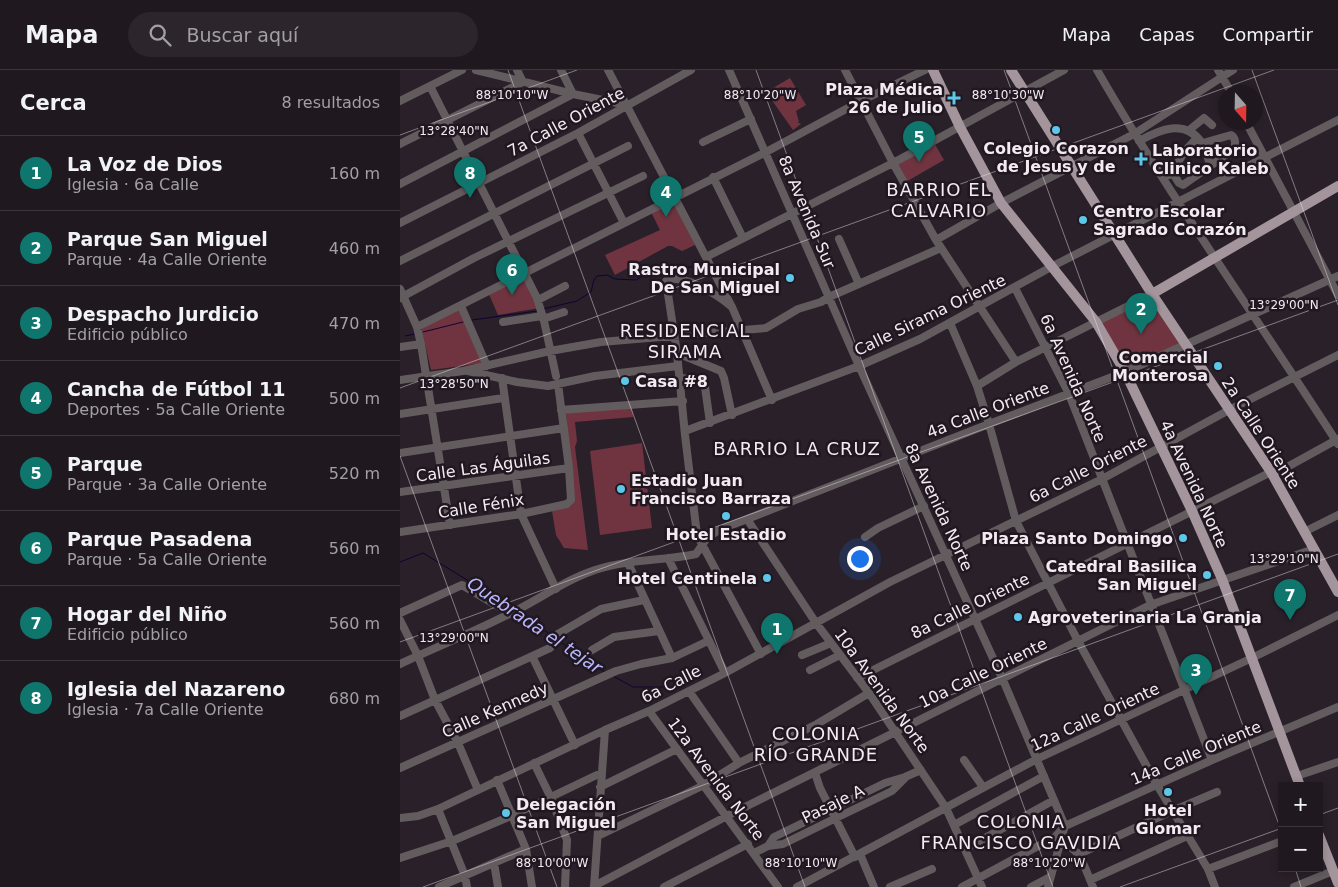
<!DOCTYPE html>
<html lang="es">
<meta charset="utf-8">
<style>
body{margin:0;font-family:"DejaVu Sans",sans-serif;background:#2d252c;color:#f1f3f6}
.controls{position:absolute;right:15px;bottom:15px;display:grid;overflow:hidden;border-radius:0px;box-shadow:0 2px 8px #0003}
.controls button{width:45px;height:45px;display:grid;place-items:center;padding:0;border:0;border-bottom:1px solid #3d373d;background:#20181f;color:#f1f3f6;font:25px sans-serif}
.compass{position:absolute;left:818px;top:15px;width:45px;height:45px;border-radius:50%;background:#20181f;box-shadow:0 2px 8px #0003;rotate:160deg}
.you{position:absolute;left:459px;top:488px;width:18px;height:18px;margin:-12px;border:4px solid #fff;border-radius:50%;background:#1a73e8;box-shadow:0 0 0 8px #1a73e833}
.badge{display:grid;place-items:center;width:32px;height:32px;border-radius:50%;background:#0f766e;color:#fff;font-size:16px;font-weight:700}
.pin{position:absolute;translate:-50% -41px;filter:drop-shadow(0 1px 2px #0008)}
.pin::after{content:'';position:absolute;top:26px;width:18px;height:15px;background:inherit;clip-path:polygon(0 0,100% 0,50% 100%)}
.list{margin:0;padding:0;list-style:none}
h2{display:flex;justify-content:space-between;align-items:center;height:65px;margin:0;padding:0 20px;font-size:21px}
h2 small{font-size:16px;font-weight:400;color:#a2a0a4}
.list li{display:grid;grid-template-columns:32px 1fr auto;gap:15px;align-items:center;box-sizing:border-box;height:75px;padding:0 20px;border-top:1px solid #3d373d}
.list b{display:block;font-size:19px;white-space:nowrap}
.list p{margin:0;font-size:16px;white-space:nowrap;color:#a2a0a4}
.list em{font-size:16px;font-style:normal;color:#a2a0a4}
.icon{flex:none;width:28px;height:28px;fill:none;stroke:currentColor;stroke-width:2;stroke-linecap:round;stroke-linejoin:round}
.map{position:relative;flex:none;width:938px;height:817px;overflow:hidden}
header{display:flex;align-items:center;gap:30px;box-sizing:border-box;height:70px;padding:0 25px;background:#20181f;border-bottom:1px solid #3d373d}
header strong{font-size:24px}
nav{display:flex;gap:28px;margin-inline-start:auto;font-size:18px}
.search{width:350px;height:45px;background:#2d252c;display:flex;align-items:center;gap:12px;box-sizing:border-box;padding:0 18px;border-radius:28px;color:#a2a0a4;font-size:19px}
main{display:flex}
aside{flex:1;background:#20181f}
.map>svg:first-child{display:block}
</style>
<header>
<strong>Mapa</strong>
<div class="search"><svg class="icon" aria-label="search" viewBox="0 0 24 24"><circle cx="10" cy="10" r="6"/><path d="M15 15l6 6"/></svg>Buscar aquí</div>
<nav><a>Mapa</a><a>Capas</a><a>Compartir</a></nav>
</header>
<main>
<aside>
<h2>Cerca<small>8 resultados</small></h2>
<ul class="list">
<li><span class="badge">1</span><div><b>La Voz de Dios</b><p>Iglesia · 6a Calle</p></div><em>160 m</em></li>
<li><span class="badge">2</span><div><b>Parque San Miguel</b><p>Parque · 4a Calle Oriente</p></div><em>460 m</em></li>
<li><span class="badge">3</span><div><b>Despacho Jurdicio</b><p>Edificio público</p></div><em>470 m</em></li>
<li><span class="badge">4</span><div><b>Cancha de Fútbol 11</b><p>Deportes · 5a Calle Oriente</p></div><em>500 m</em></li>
<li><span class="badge">5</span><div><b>Parque</b><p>Parque · 3a Calle Oriente</p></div><em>520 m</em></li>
<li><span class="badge">6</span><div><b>Parque Pasadena</b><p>Parque · 5a Calle Oriente</p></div><em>560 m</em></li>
<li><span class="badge">7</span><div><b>Hogar del Niño</b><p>Edificio público</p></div><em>560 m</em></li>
<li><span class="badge">8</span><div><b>Iglesia del Nazareno</b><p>Iglesia · 7a Calle Oriente</p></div><em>680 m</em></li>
</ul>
</aside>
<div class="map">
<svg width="938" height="817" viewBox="0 0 938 817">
<rect width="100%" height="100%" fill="#2a2029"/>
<path fill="#6f3440" d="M 390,8 L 406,35 L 396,41 L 399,52 L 397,52 L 401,54 L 393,60 L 366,22 Z
M 533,71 L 544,90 L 504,113 L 494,94 Z
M 275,128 L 295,175 L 282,181 L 272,176 L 268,176 L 215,205 L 205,185 L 260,160 L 250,140 Z
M 125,204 L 140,238 L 98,245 L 88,222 Z
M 752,224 L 786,276 L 725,302 L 696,252 Z
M 59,239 L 84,293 L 31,300 L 21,257 Z
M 232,337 L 233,347 L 175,352 L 177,371 L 175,377 L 188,480 L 164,478 L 156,465 L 152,441 L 171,436 L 174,431 L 166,344 L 167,342 Z
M 242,373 L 252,458 L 200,465 L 190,381 Z"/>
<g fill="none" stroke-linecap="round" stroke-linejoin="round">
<path stroke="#0f0236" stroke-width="1" d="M 322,210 L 346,222 L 359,222
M 143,239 L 177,231 L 191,222 L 194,210 L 197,206 L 207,205 L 215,209 L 236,210 L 258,196 L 292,197 L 312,206
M 72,250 L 137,241
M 23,262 L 63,252
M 5,266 L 15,264
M 0,492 L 23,483 L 113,538
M 121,543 L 192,595 L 205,602
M 213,606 L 233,617 L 275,617"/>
<path stroke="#635c5f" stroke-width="8" d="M 76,0 L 173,24 L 227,35
M 208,0 L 332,237 L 372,330
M 329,0 L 459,296 L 603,610 L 665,756
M 445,0 L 493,93 L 536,170 L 616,292
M 697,0 C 771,129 858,249 938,374
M 818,0 L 831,22
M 30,16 L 137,228 L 144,251 L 156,306
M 0,31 L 62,0
M 846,52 L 938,225
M 788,61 L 804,48 L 812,55
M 178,63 L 224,153
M 739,71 C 759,60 785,48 802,73 C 807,79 808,89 810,96
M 303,72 L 351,49
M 0,74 L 123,12 L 117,0
M 772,102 L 779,113 L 783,115 L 833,80 C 836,74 836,68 831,65 L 803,73
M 769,105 L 772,102 L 785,81 L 797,68
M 313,107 L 343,168
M 0,114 L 173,24 L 161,0
M 0,153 L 178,63 L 291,0
M 439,169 L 459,214
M 536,170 L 601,133 L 734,64 L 833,0
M 306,187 L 493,93 L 664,0
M 0,191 L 228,76
M 615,218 L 669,324 L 812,690
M 0,219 L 17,257 L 21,274 L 50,455
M 0,228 L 74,188 L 243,106
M 138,230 L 165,216
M 61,236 L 87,296
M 332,237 C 319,226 283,202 266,211 L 277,283 L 285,365 L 297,465 L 361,584
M 143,249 L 164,242
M 103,252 L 142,246
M 550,253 L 577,316 L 589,354 L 616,451 L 678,571 L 757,715 L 808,799 L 815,817
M 17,257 L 366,82 L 461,31 L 525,0
M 0,277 L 21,274
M 277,283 L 321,301 L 324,308 L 332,345
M 68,301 L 117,312 L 148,316 L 195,306 L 278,296
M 102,308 L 121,444 L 156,519
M 280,308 L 304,310 L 310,353
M 0,310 L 63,301 L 150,281 L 201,272 L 366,258 L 398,239 L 421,232 L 429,227 L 541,178
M 577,316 L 616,292 L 752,224
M 161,340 L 283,331
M 0,344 L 103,328
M 285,361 L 459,296 L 520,269 L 651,197 L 938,50
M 0,383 L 164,358
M 0,422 L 169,398
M 347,449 L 416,553 L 469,623 L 546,738 L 582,817
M 0,462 L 121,444 L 167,434 L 171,430 L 169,398 L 158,314
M 904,462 L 938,445
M 465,467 L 478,458 L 524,436
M 268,488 L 325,603
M 228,493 L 272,588
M 0,543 L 62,515 L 111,544
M 0,550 L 18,586 L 35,630 L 58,673 L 78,720
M 158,564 L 201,539 L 244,530
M 192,580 L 214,567 L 259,561
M 402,585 L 431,573
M 132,586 L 175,675
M 0,594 C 39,576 79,560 117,540 C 143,527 167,509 195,500 C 228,489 263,491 296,484 L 307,468 L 319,460 L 589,354 L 725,302 L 938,206
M 410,600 L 440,585
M 457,608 L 871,402 L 875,404 L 880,401 L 938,369
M 289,621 L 339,693
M 249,641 L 378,817
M 0,646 L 150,578
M 564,690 L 583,717
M 134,693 L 151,728 L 167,770 L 165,817
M 0,698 L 216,601 L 241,594 L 272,588 L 308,571
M 415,703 L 420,718 L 455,787
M 897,706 L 938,692
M 97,710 L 126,779 L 132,817
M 200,717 L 277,679
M 38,739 L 65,806 L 67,817
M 0,748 L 18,746 L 38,739 L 205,660 L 249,641 L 325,603 L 490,512 L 702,409 L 829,340 L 938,285
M 554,755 L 644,706
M 198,766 L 302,716 L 339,693 L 417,654 L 469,623
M 660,772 C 681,778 685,799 693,817
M 368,776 L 374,767 L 485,713 L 505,707 L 521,700
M 565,779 L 654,730
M 354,783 L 368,776 L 383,774 L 436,748 L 492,721 L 505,708
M 460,784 L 474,817
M 679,784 L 772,741 L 817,722
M 0,788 L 52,771 L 111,746 L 201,703
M 94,793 L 98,817
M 808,799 L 882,771
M 690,810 L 787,766
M 194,816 L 327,746 L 750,535 L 914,479
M 39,817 L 126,779
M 194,817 L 205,660
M 264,817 L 348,774
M 397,817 L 637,689 L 852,588 L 938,545
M 490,817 L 532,799
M 562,817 L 655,767 L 665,756 L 812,690 L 938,637
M 631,817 L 650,807
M 648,817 L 664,759
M 894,817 L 933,801"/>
<path stroke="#a3959b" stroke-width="10" d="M 533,0 L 560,57 L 601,133 L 696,252 L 725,302 L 792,441 L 822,509 L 900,716
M 611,0 L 752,224 L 871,402 L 938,522
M 752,224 L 938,116
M 919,765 L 938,813"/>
</g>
<path fill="none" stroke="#f2ebf1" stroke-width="1" stroke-opacity="0.45" d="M 108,0 L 405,817M 356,0 L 653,817M 604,0 L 882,763M 852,0 L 938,235M 0,65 L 177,0M 0,318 L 874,0M 0,386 L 157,817M 0,572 L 938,230M 919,745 L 938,738M 895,798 L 901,817M 23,817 L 938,484M 720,817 L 882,758"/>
<g fill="#5cc7e8" stroke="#201720" stroke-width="2">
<path d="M551.5 20.5h5v5h5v5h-5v5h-5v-5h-5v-5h5z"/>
<circle cx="656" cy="60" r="5"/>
<path d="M738.5 81.5h5v5h5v5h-5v5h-5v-5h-5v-5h5z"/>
<circle cx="683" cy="150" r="5"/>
<circle cx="390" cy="208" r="5"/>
<circle cx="818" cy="296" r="5"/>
<circle cx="225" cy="311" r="5"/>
<circle cx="221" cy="419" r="5"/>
<circle cx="326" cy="446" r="5"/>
<circle cx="783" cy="468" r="5"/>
<circle cx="807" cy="505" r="5"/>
<circle cx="367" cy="508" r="5"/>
<circle cx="618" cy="547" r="5"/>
<circle cx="768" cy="722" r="5"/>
<circle cx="106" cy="743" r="5"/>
</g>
<g text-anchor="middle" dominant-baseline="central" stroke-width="5" stroke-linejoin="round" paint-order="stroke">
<g font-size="16" font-weight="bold" fill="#f2ebf1" stroke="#201720" text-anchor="end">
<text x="543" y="19">Plaza Médica<tspan x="543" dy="18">26 de Julio</tspan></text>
<text x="656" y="78" text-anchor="middle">Colegio Corazon<tspan x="656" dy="18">de Jesus y de</tspan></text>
<text x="752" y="80" text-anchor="start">Laboratorio<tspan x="752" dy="18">Clinico Kaleb</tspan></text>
<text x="693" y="141" text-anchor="start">Centro Escolar<tspan x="693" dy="18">Sagrado Corazón</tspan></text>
<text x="380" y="199">Rastro Municipal<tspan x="380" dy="18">De San Miguel</tspan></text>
<text x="808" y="287">Comercial<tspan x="808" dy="18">Monterosa</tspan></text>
<text x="235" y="311" text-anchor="start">Casa #8</text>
<text x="231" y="410" text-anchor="start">Estadio Juan<tspan x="231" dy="18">Francisco Barraza</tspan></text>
<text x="326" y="464" text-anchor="middle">Hotel Estadio</text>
<text x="773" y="468">Plaza Santo Domingo</text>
<text x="797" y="496">Catedral Basilica<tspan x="797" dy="18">San Miguel</tspan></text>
<text x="357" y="508">Hotel Centinela</text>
<text x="628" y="547" text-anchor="start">Agroveterinaria La Granja</text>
<text x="116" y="734" text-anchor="start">Delegación<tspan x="116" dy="18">San Miguel</tspan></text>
<text x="768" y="740" text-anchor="middle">Hotel<tspan x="768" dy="18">Glomar</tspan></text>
</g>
<g font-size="16" fill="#f2ebf1" stroke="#201720">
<text transform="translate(166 52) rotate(-28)">7a Calle Oriente</text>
<text transform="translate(407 142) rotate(67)">8a Avenida Sur</text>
<text transform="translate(530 245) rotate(-26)">Calle Sirama Oriente</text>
<text transform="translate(673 308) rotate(66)">6a Avenida Norte</text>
<text transform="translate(588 340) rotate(-21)">4a Calle Oriente</text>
<text transform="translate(861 363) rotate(57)">2a Calle Oriente</text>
<text transform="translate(83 397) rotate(-8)">Calle Las Águilas</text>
<text transform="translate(688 399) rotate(-27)">6a Calle Oriente</text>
<text transform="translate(794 414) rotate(65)">4a Avenida Norte</text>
<text transform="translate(81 436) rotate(-9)">Calle Fénix</text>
<text transform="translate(539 437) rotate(65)">8a Avenida Norte</text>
<text transform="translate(570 536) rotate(-26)">8a Calle Oriente</text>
<text transform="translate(583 603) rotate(-26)">10a Calle Oriente</text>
<text transform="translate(271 614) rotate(-27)">6a Calle</text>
<text transform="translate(482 621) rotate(54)">10a Avenida Norte</text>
<text transform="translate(95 640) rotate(-24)">Calle Kennedy</text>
<text transform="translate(695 647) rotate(-25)">12a Calle Oriente</text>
<text transform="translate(796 683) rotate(-23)">14a Calle Oriente</text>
<text transform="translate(316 709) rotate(53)">12a Avenida Norte</text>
<text transform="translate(433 734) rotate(-26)">Pasaje A</text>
</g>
<g font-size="18" letter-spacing="1" fill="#f2ebf1" stroke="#201720">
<text x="539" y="119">BARRIO EL<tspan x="539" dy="21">CALVARIO</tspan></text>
<text x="285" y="260">RESIDENCIAL<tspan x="285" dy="21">SIRAMA</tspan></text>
<text x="397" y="378">BARRIO LA CRUZ</text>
<text x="416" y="663">COLONIA<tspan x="416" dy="21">RÍO GRANDE</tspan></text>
<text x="621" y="751">COLONIA<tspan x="621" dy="21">FRANCISCO GAVIDIA</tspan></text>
</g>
<g font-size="18" font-style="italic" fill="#b8b7fe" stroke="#201720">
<text transform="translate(135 555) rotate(34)">Quebrada el tejar</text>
</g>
</g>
<g font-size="12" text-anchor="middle" fill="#f2ebf1" stroke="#201720" stroke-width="5" stroke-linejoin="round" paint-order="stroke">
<text x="112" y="29">88°10'10"W</text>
<text x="360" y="29">88°10'20"W</text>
<text x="608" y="29">88°10'30"W</text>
<text x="54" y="65">13°28'40"N</text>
<text x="884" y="239">13°29'00"N</text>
<text x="54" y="318">13°28'50"N</text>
<text x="884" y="493">13°29'10"N</text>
<text x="54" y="572">13°29'00"N</text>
<text x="152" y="797">88°10'00"W</text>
<text x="401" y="797">88°10'10"W</text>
<text x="649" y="797">88°10'20"W</text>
</g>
</svg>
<div class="controls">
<button>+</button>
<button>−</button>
</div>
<svg class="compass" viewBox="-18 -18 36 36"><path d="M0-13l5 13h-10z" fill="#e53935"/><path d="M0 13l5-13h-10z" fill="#a2a0a4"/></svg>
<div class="you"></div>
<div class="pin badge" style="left:377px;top:584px">1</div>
<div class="pin badge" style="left:741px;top:264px">2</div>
<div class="pin badge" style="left:796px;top:625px">3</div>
<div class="pin badge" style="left:266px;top:147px">4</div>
<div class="pin badge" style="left:519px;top:92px">5</div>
<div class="pin badge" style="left:112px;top:225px">6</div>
<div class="pin badge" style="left:890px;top:550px">7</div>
<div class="pin badge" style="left:70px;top:128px">8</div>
</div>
</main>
